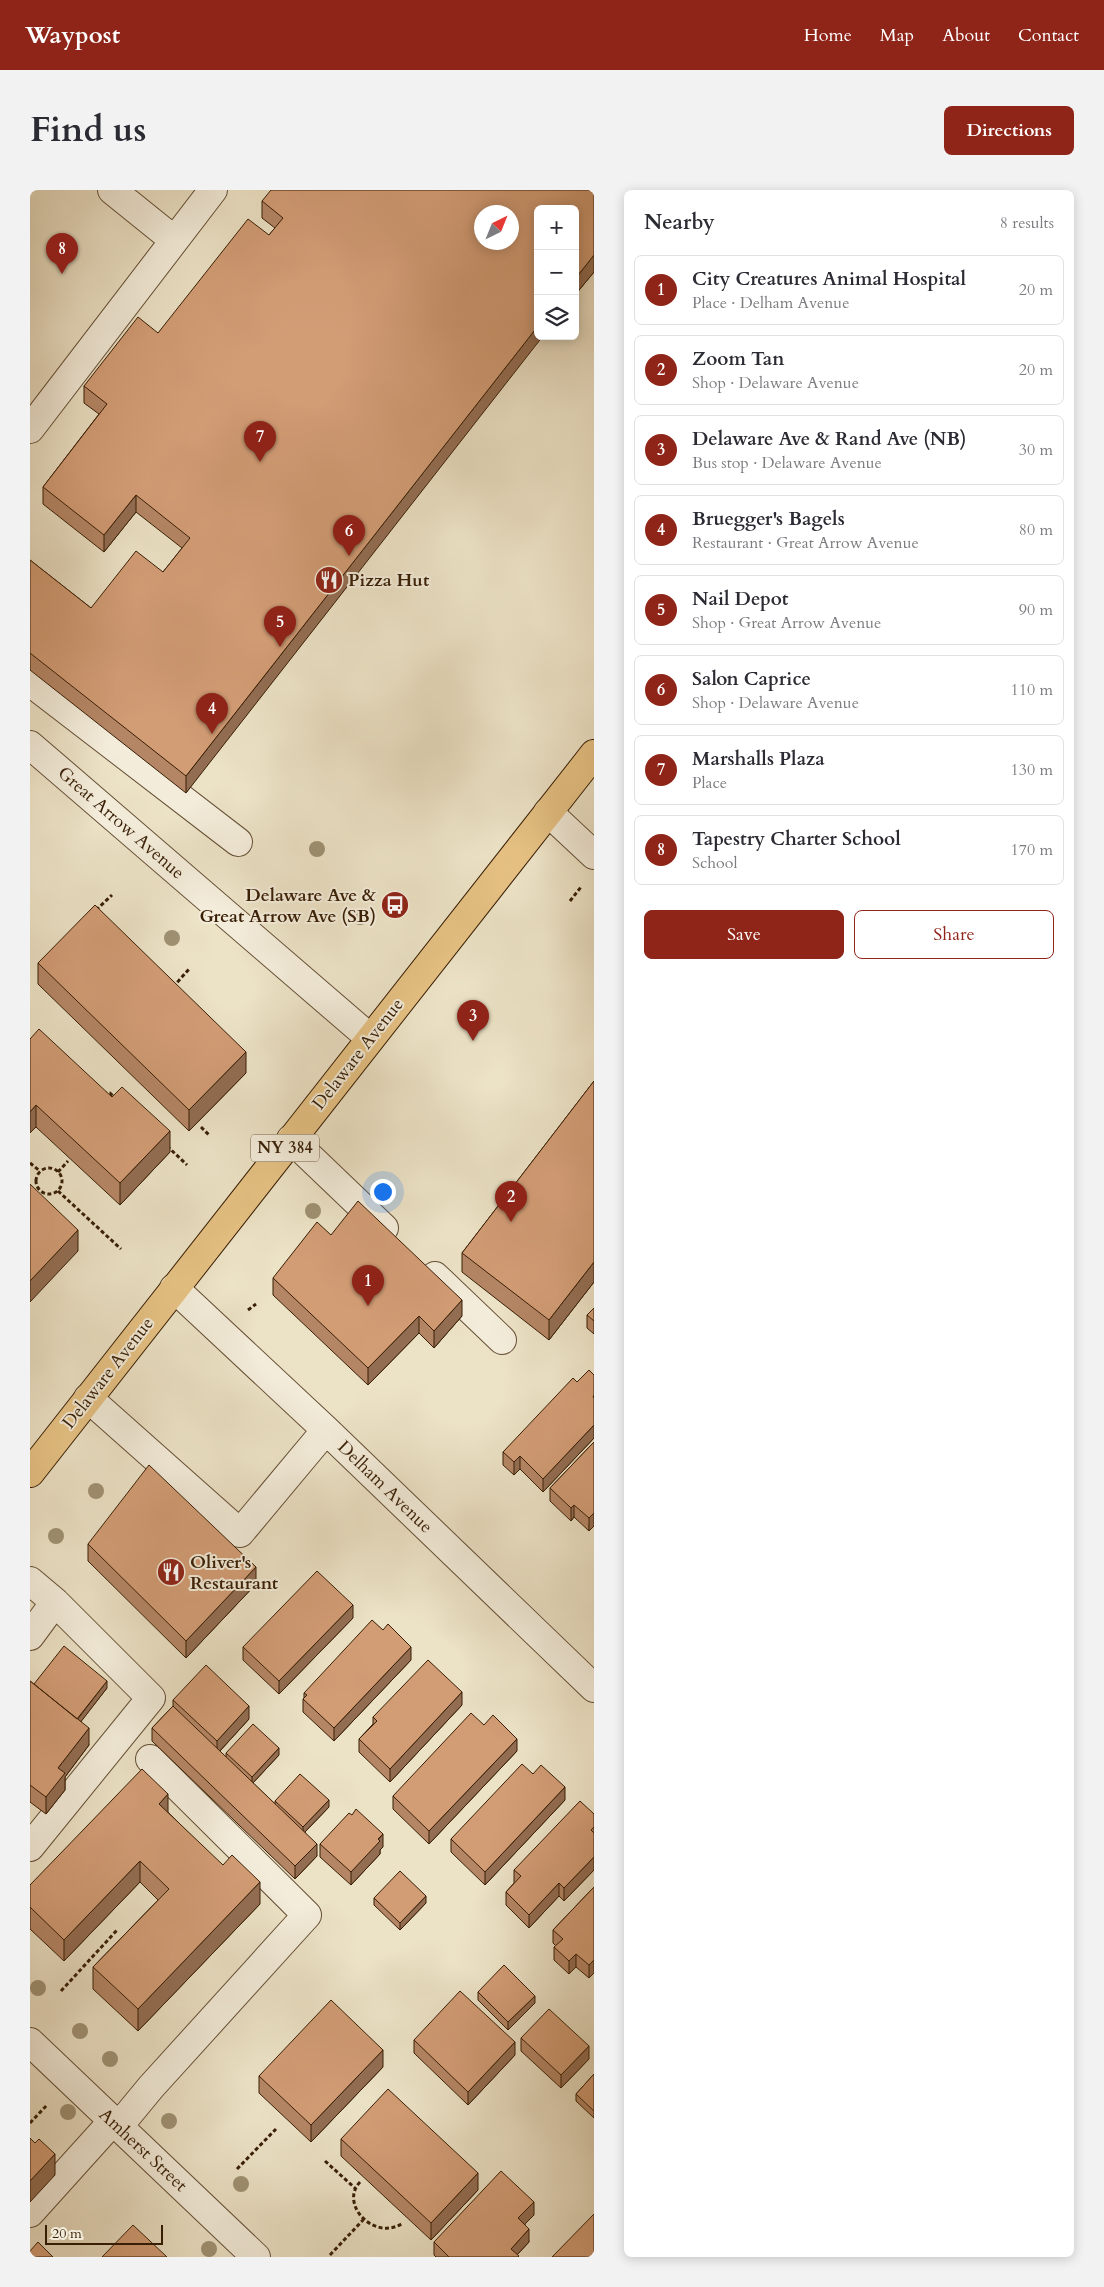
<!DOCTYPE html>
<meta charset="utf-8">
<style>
body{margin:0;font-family:Cardo,serif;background:#f2f2f3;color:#2b2b33}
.controls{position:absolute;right:15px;top:15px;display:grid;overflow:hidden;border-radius:8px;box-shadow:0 2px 12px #0003}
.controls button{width:45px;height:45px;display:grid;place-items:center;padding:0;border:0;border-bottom:1px solid #e1e1e2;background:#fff;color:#2b2b33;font:25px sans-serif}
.compass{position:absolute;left:444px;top:15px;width:45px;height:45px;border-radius:50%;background:#fff;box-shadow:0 2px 12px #0003;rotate:43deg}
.scale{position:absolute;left:15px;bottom:12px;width:118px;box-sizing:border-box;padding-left:5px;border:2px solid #381e05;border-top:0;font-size:14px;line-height:18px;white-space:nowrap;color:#381e05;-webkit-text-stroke:4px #f3ecda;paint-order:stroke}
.you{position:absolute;left:352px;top:1001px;width:18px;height:18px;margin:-12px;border:4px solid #fff;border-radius:50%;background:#1a73e8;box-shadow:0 0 0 8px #1a73e833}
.badge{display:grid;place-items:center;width:32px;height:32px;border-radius:50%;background:#8f2418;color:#fff;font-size:16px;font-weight:700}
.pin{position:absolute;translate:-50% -41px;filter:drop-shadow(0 1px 2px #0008)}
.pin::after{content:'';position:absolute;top:26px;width:18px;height:15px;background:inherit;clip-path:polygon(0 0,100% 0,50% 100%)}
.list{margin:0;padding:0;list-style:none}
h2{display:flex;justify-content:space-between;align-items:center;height:65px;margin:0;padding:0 20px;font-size:21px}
h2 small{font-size:16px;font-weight:400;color:#7c7c81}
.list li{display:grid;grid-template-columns:32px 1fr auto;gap:15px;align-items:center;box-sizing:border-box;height:70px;margin:0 10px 10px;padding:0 10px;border:1px solid #e1e1e2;border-radius:8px}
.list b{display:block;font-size:19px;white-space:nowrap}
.list p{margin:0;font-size:16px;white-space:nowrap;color:#7c7c81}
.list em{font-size:16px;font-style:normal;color:#7c7c81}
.actions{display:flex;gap:10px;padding:15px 20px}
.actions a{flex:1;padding:11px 0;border:1px solid #8f2418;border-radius:8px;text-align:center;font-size:18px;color:#8f2418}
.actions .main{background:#8f2418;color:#fff}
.icon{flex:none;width:28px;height:28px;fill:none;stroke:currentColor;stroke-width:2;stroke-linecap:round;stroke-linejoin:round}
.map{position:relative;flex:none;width:564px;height:2067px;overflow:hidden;border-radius:8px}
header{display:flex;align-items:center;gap:30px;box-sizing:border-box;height:70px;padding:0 25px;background:#8f2418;color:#fff}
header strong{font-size:24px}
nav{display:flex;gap:28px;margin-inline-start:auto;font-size:18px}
.intro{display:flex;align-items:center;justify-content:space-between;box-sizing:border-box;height:120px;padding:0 30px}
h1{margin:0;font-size:35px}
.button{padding:12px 22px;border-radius:8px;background:#8f2418;color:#fff;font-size:18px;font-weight:700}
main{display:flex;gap:30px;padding:0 30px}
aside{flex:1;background:#fff;border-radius:8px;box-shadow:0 2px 12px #0003}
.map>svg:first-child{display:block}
</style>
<header>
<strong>Waypost</strong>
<nav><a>Home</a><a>Map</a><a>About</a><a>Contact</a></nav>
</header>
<div class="intro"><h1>Find us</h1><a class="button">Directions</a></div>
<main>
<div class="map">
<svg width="564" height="2067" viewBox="0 0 564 2067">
<rect width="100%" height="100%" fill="#ece2c6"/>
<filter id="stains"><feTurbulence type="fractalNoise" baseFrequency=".004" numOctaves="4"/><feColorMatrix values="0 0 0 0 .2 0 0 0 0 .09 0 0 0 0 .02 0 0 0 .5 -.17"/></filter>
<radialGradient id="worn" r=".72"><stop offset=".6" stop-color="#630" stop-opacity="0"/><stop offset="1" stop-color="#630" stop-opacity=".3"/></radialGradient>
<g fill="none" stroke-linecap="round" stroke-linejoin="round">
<defs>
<path id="minor" d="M 82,0 L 144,50
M 0,239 L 183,0
M 0,492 L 208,652
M 0,555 L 340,848
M 518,622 L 564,665
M 261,949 L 354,1038
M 405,1086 L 472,1150
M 144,1098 L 296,1240 L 564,1498
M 58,1208 L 210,1343 L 296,1240
M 0,1391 L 25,1412 L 121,1508 L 0,1657
M 0,1446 L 25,1412
M 0,1852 L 226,2067
M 88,1937 L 121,1897 L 277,1725 L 120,1569
M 0,2023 L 82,1932"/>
<path id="major" d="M 0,1283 L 564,564"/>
</defs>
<use href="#minor" stroke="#654f35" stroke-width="30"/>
<use href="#major" stroke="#381e05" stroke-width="30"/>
<path stroke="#381e05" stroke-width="3" stroke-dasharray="4 2.5" stroke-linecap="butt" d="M 540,711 L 551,697
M 66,720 L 82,705
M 143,797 L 160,778
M 73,903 L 80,903 L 85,908
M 171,937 L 180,946
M 137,956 L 157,975
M 0,973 L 10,981
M6 991a13 13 0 1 1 26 0a13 13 0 1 1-26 0Z
M 28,982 L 38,971
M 28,1001 L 91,1059
M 218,1120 L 226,1114
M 31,1801 L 88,1739
M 0,1933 L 17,1915
M 295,1971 L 326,1999
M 207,1979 L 246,1939
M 330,1992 C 309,2014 344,2052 373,2033
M 300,2065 L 333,2030"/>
<use href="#minor" stroke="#f3ecda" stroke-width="28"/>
<use href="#major" stroke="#e6c183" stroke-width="28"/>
</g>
<g fill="#9f9173">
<circle cx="287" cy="659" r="8"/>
<circle cx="330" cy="727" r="8"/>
<circle cx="142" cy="748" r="8"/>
<circle cx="283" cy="1021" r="8"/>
<circle cx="66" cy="1301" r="8"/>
<circle cx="26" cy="1346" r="8"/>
<circle cx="8" cy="1798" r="8"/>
<circle cx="50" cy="1841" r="8"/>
<circle cx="80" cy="1869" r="8"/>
<circle cx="38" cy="1922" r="8"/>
<circle cx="139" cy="1931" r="8"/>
<circle cx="211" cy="1994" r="8"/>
<circle cx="179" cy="2059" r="8"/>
</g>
<path fill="#b58665" stroke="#381e05" d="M 564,0 L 564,82 L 545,105 L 545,19 L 156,603 L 0,480 L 0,370 L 61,418 L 133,382 L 152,358 L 106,322 L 74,362 L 13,314 L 13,297 L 69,224 L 54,213 L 54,196 L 128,143 L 239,45 L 245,38 L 232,28 L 232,11 Z
M 8,773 L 216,883 L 159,941 L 8,794 Z
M 0,849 L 140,962 L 90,1015 L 6,937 L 0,943 Z
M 564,891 L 564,1092 L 519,1150 L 432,1082 L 432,1063 Z
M 301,1045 L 432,1126 L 404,1158 L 389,1143 L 338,1195 L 243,1105 L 243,1088 Z
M 564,1118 L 564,1144 L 557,1138 L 557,1125 Z
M 564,1185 L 564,1248 L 513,1302 L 490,1279 L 484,1285 L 473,1275 L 473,1262 L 547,1192 Z
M 564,1252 L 559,1341 L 544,1327 L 541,1331 L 520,1311 L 520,1298 Z
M 58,1354 L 226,1394 L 156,1468 L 58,1371 Z
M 323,1428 L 249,1504 L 213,1470 L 213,1457 Z
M 381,1470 L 304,1551 L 273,1522 L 273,1509 L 274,1508 L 274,1503 Z
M 0,1491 L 4,1494 L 77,1498 L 51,1531 L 59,1555 L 35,1587 L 35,1600 L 16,1624 L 0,1612 Z
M 143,1510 L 219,1529 L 190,1561 L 196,1567 L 196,1563 L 249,1565 L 223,1593 L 245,1614 L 245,1611 L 299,1617 L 275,1642 L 287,1666 L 265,1689 L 122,1551 L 122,1538 L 143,1516 Z
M 432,1515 L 360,1592 L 329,1562 L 329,1549 L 343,1534 L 343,1527 Z
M 454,1535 L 487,1561 L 399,1654 L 363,1619 L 363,1606 Z
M 503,1584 L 535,1610 L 455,1695 L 421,1662 L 421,1649 Z
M 138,1622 L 230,1714 L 108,1841 L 63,1799 L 63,1777 L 128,1710 L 110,1692 L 34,1771 L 0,1739 L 0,1695 Z
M 564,1624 L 564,1680 L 534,1711 L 529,1706 L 499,1738 L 476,1715 L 476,1702 L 484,1693 L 484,1680 Z
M 322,1625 L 353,1657 L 350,1660 L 350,1664 L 321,1695 L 290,1667 L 290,1654 Z
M 564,1697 L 564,1783 L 559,1788 L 546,1777 L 539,1784 L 524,1770 L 524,1757 L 526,1756 L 523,1753 L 523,1740 Z
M 344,1708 L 396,1713 L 370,1740 L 344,1715 Z
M 448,1802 L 505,1813 L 478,1840 L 448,1810 Z
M 491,1848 L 559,1869 L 531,1898 L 491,1861 Z
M 384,1850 L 485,1865 L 438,1915 L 384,1863 Z
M 353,1877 L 281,1952 L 229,1903 L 229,1886 Z
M 564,1884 L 564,1928 L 546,1911 L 546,1904 Z
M 311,1949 L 448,2000 L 401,2050 L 311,1966 Z
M 504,2025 L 495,2034 L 499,2052 L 487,2065 L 489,2067 L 406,2067 L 404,2065 L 404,2052 Z"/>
<path fill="#936d52" stroke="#381e05" d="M 564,65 L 564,82 L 545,105 L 545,89 Z
M 508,136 L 508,146 L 513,146 L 156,603 L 156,586 Z
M 106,305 L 106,322 L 74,362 L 74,345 Z
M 216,862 L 216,883 L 159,941 L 159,920 Z
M 6,915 L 6,937 L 0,943 L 0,922 Z
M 140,941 L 140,962 L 90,1015 L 90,993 Z
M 48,1040 L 48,1061 L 0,1112 L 0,1091 Z
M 564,1072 L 564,1092 L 519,1150 L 519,1130 Z
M 432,1110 L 432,1126 L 404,1158 L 404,1141 Z
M 389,1126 L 389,1143 L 338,1195 L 338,1178 Z
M 564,1235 L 564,1248 L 513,1302 L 513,1289 Z
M 490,1266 L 490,1279 L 484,1285 L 484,1272 Z
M 544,1315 L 544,1327 L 541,1331 L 541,1318 Z
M 564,1323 L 564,1336 L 559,1341 L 559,1328 Z
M 226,1377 L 226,1394 L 156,1468 L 156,1451 Z
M 323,1415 L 323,1428 L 249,1504 L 249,1491 Z
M 381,1457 L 381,1470 L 304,1551 L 304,1538 Z
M 77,1491 L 77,1498 L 43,1542 L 43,1535 Z
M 432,1502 L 432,1515 L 360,1592 L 360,1579 Z
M 219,1516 L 219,1529 L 187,1564 L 187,1551 Z
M 59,1538 L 59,1555 L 35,1587 L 35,1600 L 16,1624 L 16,1607 L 28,1578 Z
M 487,1549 L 487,1561 L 399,1654 L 399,1641 Z
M 249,1558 L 249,1565 L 222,1594 L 222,1587 Z
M 535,1597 L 535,1610 L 455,1695 L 455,1682 Z
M 138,1604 L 138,1626 L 129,1614 Z
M 299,1610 L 299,1617 L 273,1644 L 273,1637 Z
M 353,1644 L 353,1657 L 350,1660 L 350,1664 L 321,1695 L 321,1682 Z
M 287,1654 L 287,1666 L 265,1689 L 265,1676 Z
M 564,1667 L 564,1680 L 534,1711 L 534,1698 Z
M 110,1671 L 110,1692 L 34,1771 L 34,1750 Z
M 230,1692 L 230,1714 L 108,1841 L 108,1819 Z
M 529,1693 L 529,1706 L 499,1738 L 499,1725 Z
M 396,1706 L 396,1713 L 370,1740 L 370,1733 Z
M 546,1764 L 546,1777 L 539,1784 L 539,1771 Z
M 564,1770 L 564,1783 L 559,1788 L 559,1775 Z
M 505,1806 L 505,1813 L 478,1840 L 478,1832 Z
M 485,1852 L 485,1865 L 438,1915 L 438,1902 Z
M 559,1856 L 559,1869 L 531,1898 L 531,1885 Z
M 353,1860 L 353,1877 L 281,1952 L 281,1935 Z
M 25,1964 L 25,1985 L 0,2012 L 0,1991 Z
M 448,1983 L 448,2000 L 401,2050 L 401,2033 Z
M 504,2012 L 504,2025 L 488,2041 L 488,2028 Z
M 499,2039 L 499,2052 L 485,2067 L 481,2059 Z"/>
<path fill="#d29c75" stroke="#381e05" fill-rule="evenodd" d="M 241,0 L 564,0 L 564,65 L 545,89 L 545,19 L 508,19 L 508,136 L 156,586 L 0,463 L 0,370 L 61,418 L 106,361 L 133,382 L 160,348 L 106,305 L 74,345 L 13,297 L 77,214 L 54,196 L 108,127 L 128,143 L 218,29 L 239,45 L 253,28 L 232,11 ZM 452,22 L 482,22 L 482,52 L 452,52 Z
M 65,715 L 216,862 L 159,920 L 8,773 Z
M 9,839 L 82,907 L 92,897 L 140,941 L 90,993 L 6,915 L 0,922 L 0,849 Z
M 564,891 L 564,1072 L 519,1130 L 432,1063 Z
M 0,994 L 48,1040 L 0,1091 Z
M 328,1011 L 432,1110 L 404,1141 L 389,1126 L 338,1178 L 243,1088 L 287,1032 L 301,1045 Z
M 564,1118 L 564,1131 L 557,1125 Z
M 559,1180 L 564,1185 L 564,1205 L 563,1207 L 564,1208 L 564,1235 L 513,1289 L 490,1266 L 484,1272 L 473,1262 L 543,1188 L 547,1192 Z
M 564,1252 L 564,1323 L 559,1328 L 544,1315 L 541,1318 L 520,1298 Z
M 119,1275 L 226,1377 L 156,1451 L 58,1354 Z
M 287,1381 L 323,1415 L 249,1491 L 213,1457 Z
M 342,1430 L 353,1440 L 358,1434 L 381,1457 L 304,1538 L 273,1509 L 277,1505 L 274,1503 Z
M 34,1456 L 77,1491 L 47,1529 L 4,1494 Z
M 398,1470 L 432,1502 L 360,1579 L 329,1549 L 347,1531 L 343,1527 Z
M 176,1475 L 219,1516 L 187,1551 L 143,1510 Z
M 0,1491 L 59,1538 L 28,1578 L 35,1583 L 16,1607 L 0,1595 Z
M 143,1516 L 287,1654 L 265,1676 L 122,1538 Z
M 441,1523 L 454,1535 L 463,1525 L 487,1549 L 399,1641 L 363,1606 Z
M 223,1534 L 249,1558 L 222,1587 L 196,1563 Z
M 492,1574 L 503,1584 L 511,1575 L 535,1597 L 455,1682 L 421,1649 Z
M 112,1579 L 138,1604 L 129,1614 L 193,1675 L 202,1665 L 230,1692 L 108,1819 L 63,1777 L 139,1699 L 110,1671 L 34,1750 L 0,1717 L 0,1695 Z
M 270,1584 L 299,1610 L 273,1637 L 245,1611 Z
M 550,1611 L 564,1624 L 564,1637 L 561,1640 L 564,1643 L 564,1667 L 534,1698 L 529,1693 L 499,1725 L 476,1702 L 491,1686 L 484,1680 Z
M 326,1619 L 353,1644 L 348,1649 L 350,1651 L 321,1682 L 290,1654 L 319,1623 L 322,1625 Z
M 370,1681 L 396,1706 L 370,1733 L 344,1708 Z
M 564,1697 L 564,1770 L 559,1775 L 546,1764 L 539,1771 L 524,1757 L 533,1749 L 523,1740 Z
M 474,1775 L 505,1806 L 478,1832 L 448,1802 Z
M 430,1801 L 485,1852 L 438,1902 L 384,1850 Z
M 301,1810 L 353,1860 L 281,1935 L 229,1886 Z
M 519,1819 L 559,1856 L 531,1885 L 491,1848 Z
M 564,1884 L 564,1921 L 546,1904 Z
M 358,1899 L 448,1983 L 401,2033 L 311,1949 Z
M 0,1948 L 5,1953 L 9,1949 L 25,1964 L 0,1991 Z
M 471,1981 L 504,2012 L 488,2028 L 499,2039 L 481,2059 L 489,2066 L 488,2067 L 419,2067 L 404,2052 Z
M 564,2024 L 564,2067 L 522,2067 Z
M 103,2035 L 137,2067 L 72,2067 Z
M 8,2052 L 23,2067 L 0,2067 L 0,2061 Z"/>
<defs>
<symbol id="restaurant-disc" viewBox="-11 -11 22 22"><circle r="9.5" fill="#8f2418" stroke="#f3ecda"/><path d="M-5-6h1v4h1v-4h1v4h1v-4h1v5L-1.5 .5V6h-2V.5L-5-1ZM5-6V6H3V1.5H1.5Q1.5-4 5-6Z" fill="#fff"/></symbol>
<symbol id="bus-disc" viewBox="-11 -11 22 22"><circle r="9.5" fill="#8f2418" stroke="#f3ecda"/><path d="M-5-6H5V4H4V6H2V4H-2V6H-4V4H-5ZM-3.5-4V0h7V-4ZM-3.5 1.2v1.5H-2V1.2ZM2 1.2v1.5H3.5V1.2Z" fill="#fff"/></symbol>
</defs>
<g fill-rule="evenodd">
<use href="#restaurant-disc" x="283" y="374" width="32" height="32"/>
<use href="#bus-disc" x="349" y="699" width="32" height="32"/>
<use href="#restaurant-disc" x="125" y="1366" width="32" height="32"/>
</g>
<g text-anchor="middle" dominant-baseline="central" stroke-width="4" stroke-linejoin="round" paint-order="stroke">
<rect fill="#f3ecda" stroke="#705c45" stroke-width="1" x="221" y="944.5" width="68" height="27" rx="4"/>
<g font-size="16" font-weight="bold" fill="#381e05">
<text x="255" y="958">NY 384</text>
</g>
<g font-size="18" font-weight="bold" fill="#381e05" stroke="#f3ecda" text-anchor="start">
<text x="318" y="390">Pizza Hut</text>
<text x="346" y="705" text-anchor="end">Delaware Ave &amp;<tspan x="346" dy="21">Great Arrow Ave (SB)</tspan></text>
<text x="160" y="1372">Oliver's<tspan x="160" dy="21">Restaurant</tspan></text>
</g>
<g font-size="18" fill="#381e05" stroke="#f3ecda">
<text transform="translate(91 633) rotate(41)">Great Arrow Avenue</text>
<text transform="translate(328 864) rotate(-52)">Delaware Avenue</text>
<text transform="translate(78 1183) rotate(-52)">Delaware Avenue</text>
<text transform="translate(355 1297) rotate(44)">Delham Avenue</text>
<text transform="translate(113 1960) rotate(43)">Amherst Street</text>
</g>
</g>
<rect width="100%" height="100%" filter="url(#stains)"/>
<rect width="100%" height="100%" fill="url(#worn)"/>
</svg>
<div class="controls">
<button>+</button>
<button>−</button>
<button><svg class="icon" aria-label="layers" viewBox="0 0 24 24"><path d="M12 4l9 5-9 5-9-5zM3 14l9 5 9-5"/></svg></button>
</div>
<svg class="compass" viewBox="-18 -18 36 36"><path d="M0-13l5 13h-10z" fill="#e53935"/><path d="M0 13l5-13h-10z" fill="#7c7c81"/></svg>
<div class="scale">20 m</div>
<div class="you"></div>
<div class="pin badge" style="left:338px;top:1116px">1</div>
<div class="pin badge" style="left:481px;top:1032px">2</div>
<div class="pin badge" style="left:443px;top:851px">3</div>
<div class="pin badge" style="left:182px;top:544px">4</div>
<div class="pin badge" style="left:250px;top:457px">5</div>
<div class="pin badge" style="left:319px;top:366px">6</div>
<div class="pin badge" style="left:230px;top:272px">7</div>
<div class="pin badge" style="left:32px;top:84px">8</div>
</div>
<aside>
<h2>Nearby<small>8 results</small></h2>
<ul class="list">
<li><span class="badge">1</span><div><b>City Creatures Animal Hospital</b><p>Place · Delham Avenue</p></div><em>20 m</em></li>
<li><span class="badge">2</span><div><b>Zoom Tan</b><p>Shop · Delaware Avenue</p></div><em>20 m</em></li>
<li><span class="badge">3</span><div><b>Delaware Ave &amp; Rand Ave (NB)</b><p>Bus stop · Delaware Avenue</p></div><em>30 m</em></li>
<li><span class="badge">4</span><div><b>Bruegger's Bagels</b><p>Restaurant · Great Arrow Avenue</p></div><em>80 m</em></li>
<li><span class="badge">5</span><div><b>Nail Depot</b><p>Shop · Great Arrow Avenue</p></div><em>90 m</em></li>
<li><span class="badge">6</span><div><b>Salon Caprice</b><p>Shop · Delaware Avenue</p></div><em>110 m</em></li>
<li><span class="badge">7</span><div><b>Marshalls Plaza</b><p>Place</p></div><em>130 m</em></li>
<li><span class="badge">8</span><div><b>Tapestry Charter School</b><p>School</p></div><em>170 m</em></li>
</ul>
<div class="actions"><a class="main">Save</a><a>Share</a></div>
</aside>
</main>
